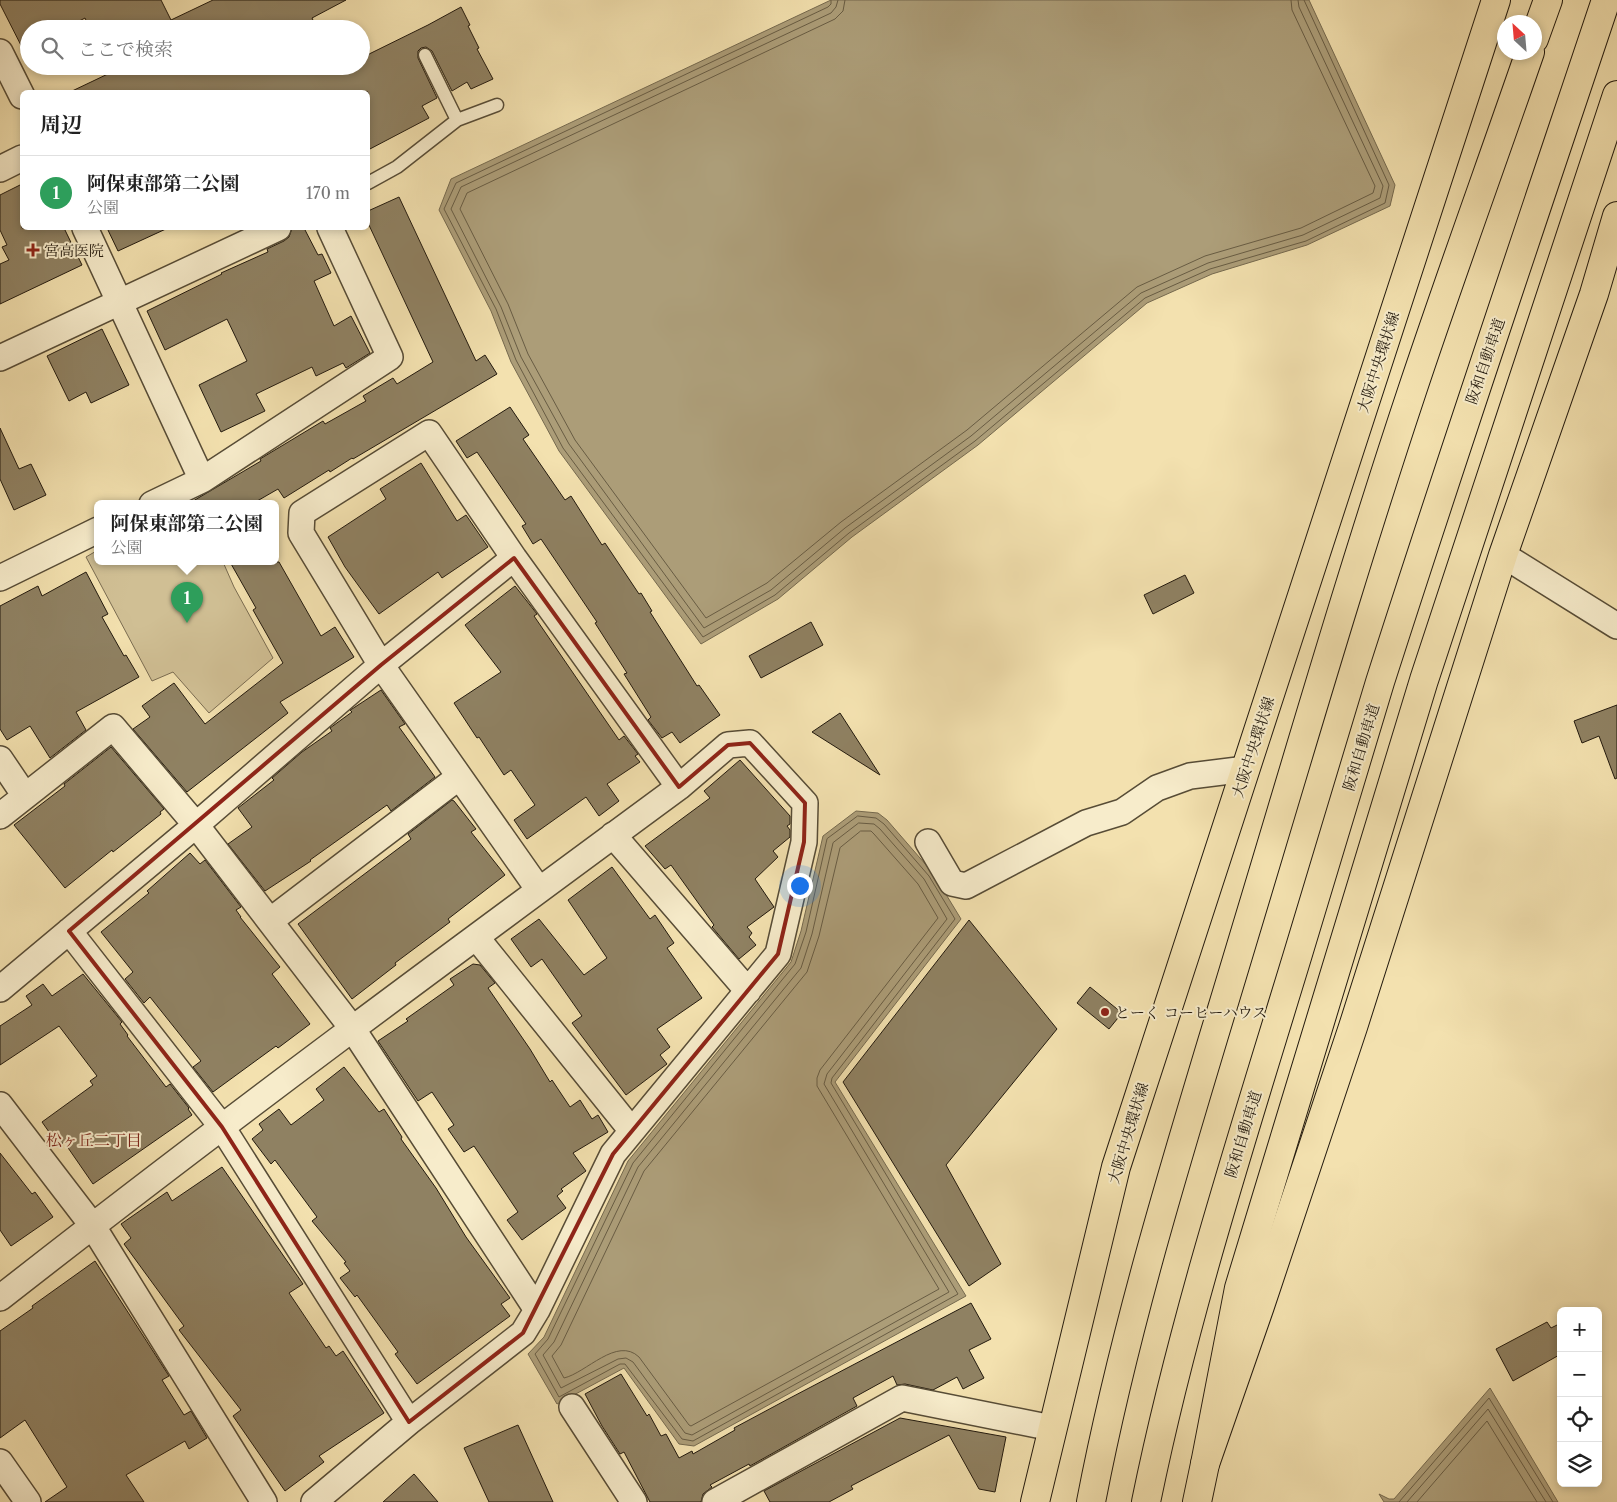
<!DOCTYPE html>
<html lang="ja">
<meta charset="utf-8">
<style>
body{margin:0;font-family:"Libre Caslon Text","Noto Serif JP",serif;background:#f2f2f2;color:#222}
.controls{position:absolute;right:15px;bottom:15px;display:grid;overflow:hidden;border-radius:8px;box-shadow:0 2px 8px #0003}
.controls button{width:45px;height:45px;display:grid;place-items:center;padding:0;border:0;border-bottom:1px solid #e0e0e0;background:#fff;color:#222;font:25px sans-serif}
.compass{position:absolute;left:1497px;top:15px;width:45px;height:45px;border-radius:50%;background:#fff;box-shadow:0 2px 8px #0003;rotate:334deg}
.you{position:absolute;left:799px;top:885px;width:18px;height:18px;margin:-12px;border:4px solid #fff;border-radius:50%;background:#1a73e8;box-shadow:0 0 0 8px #1a73e833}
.badge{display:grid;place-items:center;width:32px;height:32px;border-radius:50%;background:#8f2418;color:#fff;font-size:16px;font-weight:700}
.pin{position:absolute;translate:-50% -41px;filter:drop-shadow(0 1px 2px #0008)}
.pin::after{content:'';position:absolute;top:26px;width:18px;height:15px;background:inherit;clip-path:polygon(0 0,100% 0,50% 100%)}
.popup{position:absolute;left:94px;top:500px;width:185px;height:65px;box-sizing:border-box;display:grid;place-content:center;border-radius:8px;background:#fff;filter:drop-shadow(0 1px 4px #0005);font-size:16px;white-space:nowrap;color:#767676}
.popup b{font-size:19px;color:#222}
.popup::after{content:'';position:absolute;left:50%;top:100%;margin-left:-10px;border:10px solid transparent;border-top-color:#fff}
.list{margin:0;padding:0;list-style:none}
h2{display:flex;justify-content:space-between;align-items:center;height:65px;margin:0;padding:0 20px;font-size:21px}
h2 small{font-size:16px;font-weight:400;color:#767676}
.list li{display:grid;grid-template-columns:32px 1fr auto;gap:15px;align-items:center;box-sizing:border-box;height:75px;padding:0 20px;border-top:1px solid #e0e0e0}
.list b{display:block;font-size:19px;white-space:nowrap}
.list p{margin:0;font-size:16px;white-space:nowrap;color:#767676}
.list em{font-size:16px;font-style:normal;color:#767676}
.icon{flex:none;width:28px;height:28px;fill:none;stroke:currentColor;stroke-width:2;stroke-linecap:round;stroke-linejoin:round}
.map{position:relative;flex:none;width:1617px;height:1502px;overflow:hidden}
.search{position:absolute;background:#fff;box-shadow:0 2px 8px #0003;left:20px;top:20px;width:350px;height:55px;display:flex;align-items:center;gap:12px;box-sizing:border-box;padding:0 18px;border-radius:28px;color:#767676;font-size:19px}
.panel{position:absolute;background:#fff;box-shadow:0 2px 8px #0003;left:20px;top:90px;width:350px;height:140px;border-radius:8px}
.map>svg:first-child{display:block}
</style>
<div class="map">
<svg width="1617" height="1502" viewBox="0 0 1617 1502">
<rect width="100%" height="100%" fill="#f3e1af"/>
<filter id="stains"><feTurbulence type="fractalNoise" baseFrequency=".004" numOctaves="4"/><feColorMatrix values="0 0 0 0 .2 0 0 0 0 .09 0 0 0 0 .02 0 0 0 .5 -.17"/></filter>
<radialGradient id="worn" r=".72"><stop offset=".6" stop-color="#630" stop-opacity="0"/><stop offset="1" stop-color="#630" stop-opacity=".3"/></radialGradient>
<path fill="#d0bf94" stroke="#7a6c51" d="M 98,550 L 98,562 L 223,562 L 234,587 L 273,658 L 209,713 L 173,672 L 152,681 L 86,557 Z"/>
<path fill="#ac9d78" stroke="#75694e" d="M 831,0 L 1309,0 L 1395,185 L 1390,206 L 1307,245 L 1212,274 L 1147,303 L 978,445 L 852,537 L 778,599 L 701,644 L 559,451 L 511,362 L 491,311 L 439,210 L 451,179 Z
M 856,811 L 878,813 L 887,820 L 933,873 L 961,919 L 835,1082 L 966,1296 L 694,1446 L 679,1444 L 624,1368 L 557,1404 L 528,1354 L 544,1337 L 628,1161 L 791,962 L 801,931 L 823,836 Z
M 1490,1388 L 1558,1502 L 1384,1502 L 1379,1494 L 1389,1499 L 1394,1499 Z"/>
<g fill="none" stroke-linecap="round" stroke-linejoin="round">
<path stroke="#685c43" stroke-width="1" d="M 831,0 L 831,4 L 828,7 L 456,183 L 444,209 L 496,309 L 516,360 L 563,448 L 703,637 L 775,595 L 849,533 L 975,441 L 1145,298 L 1210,269 L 1306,241 L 1385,203 L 1389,185 L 1304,0
M 838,0 L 836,7 L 831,13 L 461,187 L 451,209 L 501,307 L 521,357 L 569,444 L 704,628 L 771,590 L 845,528 L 971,436 L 1141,293 L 1208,263 L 1303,235 L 1380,198 L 1383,186 L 1299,7 L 1298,0
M 845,0 L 843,11 L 835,19 L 467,193 L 460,209 L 508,304 L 528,354 L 575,440 L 706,618 L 767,583 L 841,522 L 967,430 L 1137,287 L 1205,256 L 1301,228 L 1373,193 L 1375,186 L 1292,10 L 1291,0
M 858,816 L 876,818 L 884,824 L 929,876 L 955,919 L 832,1078 L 831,1083 L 958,1294 L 693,1441 L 682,1439 L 625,1364 L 620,1364 L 559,1397 L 535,1354 L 548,1339 L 633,1163 L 795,964 L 806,932 L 827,839 Z
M 859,823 L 874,824 L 880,829 L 924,879 L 947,919 L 827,1074 L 824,1084 L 949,1292 L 692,1435 L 685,1433 L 633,1362 L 626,1358 L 618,1359 L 561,1388 L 543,1355 L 554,1342 L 638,1167 L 801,968 L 812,934 L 833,843 Z
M 861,831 L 871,831 L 874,834 L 918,884 L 938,918 L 820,1070 L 817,1078 L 817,1086 L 939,1289 L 691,1426 L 689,1425 L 639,1357 C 617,1336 586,1373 564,1378 L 552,1356 L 561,1345 L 644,1171 L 807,972 L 819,936 L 840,848 Z
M 1399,1502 L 1489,1398 L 1553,1502
M 1407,1502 L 1488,1409 L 1546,1502
M 1417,1502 L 1487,1421 L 1537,1502"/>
</g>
<path fill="#8f8162" stroke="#231a0e" d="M 0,0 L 161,0 L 171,20 L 213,0 L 346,0 L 312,18 L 317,29 L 90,29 L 85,18 L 64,29 L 29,29 L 29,61 L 0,4 Z
M 461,7 L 470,25 L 468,26 L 479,48 L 477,49 L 493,79 L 471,89 L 467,82 L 452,91 L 432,51 L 426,47 L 421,48 L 418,51 L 418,58 L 437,98 L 422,106 L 429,118 L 368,150 L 368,92 L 70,92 L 112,72 L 109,66 L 335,66 L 337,70 L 343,66 L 361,66 L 361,58 L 428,25 Z
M 22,184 L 22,228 L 64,228 L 82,265 L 0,304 L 0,264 L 9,260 L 2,247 L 7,245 L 0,230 L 0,195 Z
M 399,197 L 476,361 L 485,355 L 497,374 L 353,459 L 352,458 L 330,472 L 329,470 L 284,498 L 278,489 L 252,504 L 188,504 L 261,461 L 260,459 L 323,421 L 325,424 L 366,401 L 363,396 L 393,378 L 397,384 L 433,362 L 368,223 L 368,211 Z
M 107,228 L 168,228 L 118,251 Z
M 292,228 L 304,228 L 318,255 L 322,254 L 331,273 L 314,281 L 334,326 L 351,316 L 370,353 L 346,368 L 343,363 L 316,376 L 312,367 L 256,394 L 265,411 L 221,432 L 199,385 L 247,361 L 227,319 L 165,350 L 147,311 L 222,274 L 221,273 L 268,252 L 267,249 L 284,241 L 289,237 Z
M 102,329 L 129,385 L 91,403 L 86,392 L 69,401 L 47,356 Z
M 510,407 L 529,435 L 523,439 L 565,500 L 571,496 L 602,545 L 605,543 L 639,594 L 641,593 L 652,611 L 650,612 L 697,686 L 699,685 L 720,715 L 680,743 L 672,732 L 662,738 L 648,720 L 651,717 L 624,674 L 627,673 L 595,623 L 597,622 L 541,539 L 533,544 L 522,526 L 526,524 L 477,452 L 467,458 L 456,441 Z
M 0,428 L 19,469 L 31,464 L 46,495 L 14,510 L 0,479 Z
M 421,463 L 457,521 L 466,515 L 488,547 L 442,578 L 438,572 L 379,614 L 345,567 L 328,537 L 386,499 L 380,489 Z
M 230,562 L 279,562 L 321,636 L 335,627 L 354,657 L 280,702 L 288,713 L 187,792 L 133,729 L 150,717 L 142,706 L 174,683 L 205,724 L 283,663 L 253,610 L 256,608 Z
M 86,572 L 108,614 L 102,617 L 124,656 L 126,655 L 139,677 L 76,712 L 86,730 L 50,758 L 30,726 L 7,740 L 0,729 L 0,606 L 38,586 L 42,596 Z
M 1185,575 L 1194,593 L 1153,614 L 1144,595 Z
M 515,586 L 537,614 L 534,616 L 619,740 L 624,736 L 638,754 L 635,756 L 640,762 L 607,784 L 619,801 L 599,816 L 586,797 L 527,839 L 514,820 L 535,805 L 511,770 L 504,775 L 479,737 L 477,738 L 454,703 L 501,672 L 465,625 Z
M 811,622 L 823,645 L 761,678 L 749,656 Z
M 381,690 L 405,724 L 399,727 L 435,777 L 391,811 L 387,805 L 310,860 L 311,861 L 265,891 L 228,844 L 252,827 L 238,808 L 274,780 L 272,778 L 302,752 L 332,731 L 330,728 L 352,712 L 350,710 L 352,709 Z
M 1617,705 L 1617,778 L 1615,779 L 1599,736 L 1582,743 L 1574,721 Z
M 840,713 L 880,775 L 812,732 Z
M 111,747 L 164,809 L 160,812 L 161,814 L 113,852 L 112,850 L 65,888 L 14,825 L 65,786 L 64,784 Z
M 740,760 L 790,816 L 790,824 L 787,826 L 790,830 L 790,837 L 773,851 L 778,857 L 755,879 L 774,907 L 747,927 L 752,933 L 749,937 L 756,945 L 739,959 L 712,927 L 714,925 L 671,865 L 665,869 L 645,846 L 710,798 L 704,791 Z
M 452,800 L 454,801 L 476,829 L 471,832 L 505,875 L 448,919 L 450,922 L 395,963 L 396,965 L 352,999 L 298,924 L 411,839 L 408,834 Z
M 190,853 L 200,864 L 205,860 L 241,907 L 236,910 L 241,917 L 240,917 L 280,967 L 272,974 L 310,1024 L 278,1048 L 276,1046 L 213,1092 L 193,1067 L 201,1061 L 150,997 L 144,1003 L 125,979 L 133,972 L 101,932 L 149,893 L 147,891 Z
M 612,867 L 650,919 L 655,915 L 674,943 L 667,948 L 702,998 L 657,1029 L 670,1047 L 660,1055 L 667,1064 L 626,1095 L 572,1023 L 582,1016 L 542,959 L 531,967 L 511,939 L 539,919 L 584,975 L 607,958 L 568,900 Z
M 969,920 L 1057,1029 L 946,1165 L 1001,1264 L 969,1286 L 843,1082 Z
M 473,964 L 480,965 L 495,983 L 488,988 L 530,1049 L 550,1082 L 552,1080 L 570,1107 L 580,1100 L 592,1119 L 598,1115 L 608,1132 L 573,1153 L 586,1171 L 561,1189 L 563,1191 L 557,1196 L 566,1208 L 522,1240 L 507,1220 L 518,1212 L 474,1146 L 464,1152 L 448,1129 L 454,1125 L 432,1092 L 418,1101 L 378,1041 L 408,1021 L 406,1019 L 454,985 L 450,979 Z
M 83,974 L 122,1022 L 120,1024 L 128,1035 L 127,1036 L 166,1087 L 170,1084 L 189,1108 L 188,1109 L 192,1115 L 93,1184 L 64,1142 L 59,1146 L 42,1122 L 93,1085 L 90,1081 L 97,1076 L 59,1026 L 0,1065 L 0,1026 L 32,1005 L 26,996 L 43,984 L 52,996 Z
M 1090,987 L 1122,1013 L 1109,1029 L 1077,1003 Z
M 344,1067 L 379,1112 L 384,1109 L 402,1137 L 401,1139 L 436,1188 L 466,1237 L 510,1298 L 501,1304 L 510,1316 L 417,1384 L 395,1354 L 398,1352 L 357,1295 L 355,1297 L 340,1278 L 350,1271 L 344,1263 L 346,1262 L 312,1221 L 317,1217 L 275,1160 L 271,1164 L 252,1139 L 263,1130 L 259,1124 L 279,1109 L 291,1125 L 324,1100 L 316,1089 Z
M 0,1153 L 32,1194 L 35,1192 L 53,1217 L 11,1246 L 0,1230 Z
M 222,1167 L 303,1284 L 289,1293 L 326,1348 L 329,1346 L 336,1356 L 343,1351 L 384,1413 L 319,1456 L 324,1462 L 285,1491 L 233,1416 L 241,1410 L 179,1330 L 184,1326 L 124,1244 L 131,1238 L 121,1224 L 167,1192 L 172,1201 Z
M 95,1261 L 169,1376 L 162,1380 L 184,1415 L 191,1411 L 207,1438 L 189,1449 L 185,1441 L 126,1475 L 144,1502 L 45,1502 L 67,1487 L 25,1420 L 0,1438 L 0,1331 L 33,1308 L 32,1306 Z
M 971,1303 L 991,1339 L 969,1350 L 984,1378 L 963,1389 L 957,1377 L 933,1390 L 905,1384 L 897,1385 L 893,1376 L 853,1398 L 857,1406 L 750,1466 L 749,1464 L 710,1485 L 712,1487 L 703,1494 L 701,1502 L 650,1502 L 624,1452 L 620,1454 L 602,1426 L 585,1394 L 621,1374 L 647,1416 L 649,1414 L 661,1436 L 666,1434 L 679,1458 L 692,1451 L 693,1454 L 735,1430 L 734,1428 L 790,1398 Z
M 1547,1322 L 1551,1328 L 1561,1323 L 1561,1354 L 1513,1381 L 1496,1349 Z
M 900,1418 L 1006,1437 L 995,1492 L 979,1489 L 949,1435 L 851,1486 L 853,1489 L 829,1502 L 770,1502 L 764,1491 Z
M 518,1425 L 553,1502 L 489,1502 L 464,1448 Z
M 414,1474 L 438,1502 L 383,1502 Z"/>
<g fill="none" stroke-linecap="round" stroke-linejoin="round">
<defs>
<path id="service" d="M 425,55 L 457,120
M 368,183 L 397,167 L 457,120 L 497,105"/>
<path id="minor" d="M 0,52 L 22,96
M 0,169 L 22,158
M 85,228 L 202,480 L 152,504
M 0,358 L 278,228
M 202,480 L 390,357 L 330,228
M 1503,555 L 1617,626
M 0,578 L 98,530
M 0,759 L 25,796
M 0,816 L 113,727 L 196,825 L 352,1028 L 537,1310
M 613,835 L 748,991
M 928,842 L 952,883 L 966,886 L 1086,823 L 1122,812 L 1157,788 L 1190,776 L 1246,769
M 539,890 L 381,665 L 301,533 L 302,513 L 429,433 L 514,558 L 679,787
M 270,921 L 459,777
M 69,931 L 222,1127 L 409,1422
M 476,937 L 632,1131
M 0,989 L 196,825 L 381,665 L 514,558
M 0,1105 L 92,1225 L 264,1502
M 0,1298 C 223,1123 451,955 679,787 L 728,745 L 750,743 L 805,803 L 804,842 L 778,954 L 613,1154 L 537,1310 L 523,1333 L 409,1422 L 314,1502
M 572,1407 L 634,1502
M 0,1462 L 28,1502
M 715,1502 L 902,1398 L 1052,1428"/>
<path id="primary" d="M 1035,1502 L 1116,1167 L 1496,0
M 1197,1502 L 1205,1464 L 1260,1306 L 1353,1027 L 1503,555 L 1594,294 L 1617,216"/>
<path id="motorway" d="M 1534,39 L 1548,0
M 1205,1464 L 1239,1288 L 1424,680 L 1617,95
M 1091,1502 C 1128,1310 1188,1123 1244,936 C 1299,754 1352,571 1412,391 C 1450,277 1491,165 1530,52
M 1146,1502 C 1184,1316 1243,1135 1298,954 C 1325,864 1352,773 1380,682 C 1453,454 1530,227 1606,0"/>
</defs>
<use href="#service" stroke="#574c36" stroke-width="15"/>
<use href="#minor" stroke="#574c36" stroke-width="28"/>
<use href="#primary" stroke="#231a0e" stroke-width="30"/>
<use href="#motorway" stroke="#231a0e" stroke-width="30"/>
<use href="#service" stroke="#f7eccb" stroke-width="12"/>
<use href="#minor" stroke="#f7eccb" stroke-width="25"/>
<use href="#primary" stroke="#f3e1af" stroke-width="28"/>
<use href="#motorway" stroke="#f3e1af" stroke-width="28"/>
</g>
<path fill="none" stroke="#8f2418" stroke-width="4" stroke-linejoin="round" d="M 514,558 L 679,787 L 728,745 L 750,743 L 805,803 L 804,842 L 778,954 L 613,1154 L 523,1333 L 409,1422 L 222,1127 L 69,931 L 381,665 Z"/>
<g fill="#8f2418" stroke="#f7eccb" stroke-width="2">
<path d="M30.5 242.5h5v5h5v5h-5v5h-5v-5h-5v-5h5z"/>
<circle cx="1105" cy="1012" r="5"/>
</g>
<g text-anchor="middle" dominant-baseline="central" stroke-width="4" stroke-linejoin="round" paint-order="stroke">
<g font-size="15" fill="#231a0e" stroke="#f7eccb" text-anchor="start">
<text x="44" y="250">宮高医院</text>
<text x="1115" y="1012">とーく コーヒーハウス</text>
</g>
<g font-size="15" fill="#231a0e" stroke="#f7eccb">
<text transform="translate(1485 361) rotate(-71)">阪和自動車道</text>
<text transform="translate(1378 362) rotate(-72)">大阪中央環状線</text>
<text transform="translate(1253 747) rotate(-72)">大阪中央環状線</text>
<text transform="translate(1361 747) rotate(-73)">阪和自動車道</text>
<text transform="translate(1128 1133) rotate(-73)">大阪中央環状線</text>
<text transform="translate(1243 1134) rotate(-73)">阪和自動車道</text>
</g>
<g font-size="16" fill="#7a1f14" stroke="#f7eccb">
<text x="94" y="1140">松ヶ丘二丁目</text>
</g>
</g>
<rect width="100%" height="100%" filter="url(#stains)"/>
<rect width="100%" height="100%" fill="url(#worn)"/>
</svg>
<div class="controls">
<button>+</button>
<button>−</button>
<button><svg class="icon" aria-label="locate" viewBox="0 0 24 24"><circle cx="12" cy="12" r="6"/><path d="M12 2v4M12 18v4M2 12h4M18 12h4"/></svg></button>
<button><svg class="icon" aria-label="layers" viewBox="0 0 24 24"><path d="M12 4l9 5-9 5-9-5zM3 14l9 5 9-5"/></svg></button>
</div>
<svg class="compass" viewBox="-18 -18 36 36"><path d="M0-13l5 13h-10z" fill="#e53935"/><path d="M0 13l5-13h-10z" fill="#767676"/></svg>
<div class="you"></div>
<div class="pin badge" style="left:187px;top:623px;background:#2e9e5b">1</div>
<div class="popup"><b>阿保東部第二公園</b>公園</div>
<div class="search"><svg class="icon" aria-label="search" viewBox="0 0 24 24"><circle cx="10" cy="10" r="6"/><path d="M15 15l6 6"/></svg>ここで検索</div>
<section class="panel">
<h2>周辺<small></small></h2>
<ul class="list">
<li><span class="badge" style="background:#2e9e5b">1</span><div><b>阿保東部第二公園</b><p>公園</p></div><em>170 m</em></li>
</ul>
</section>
</div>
